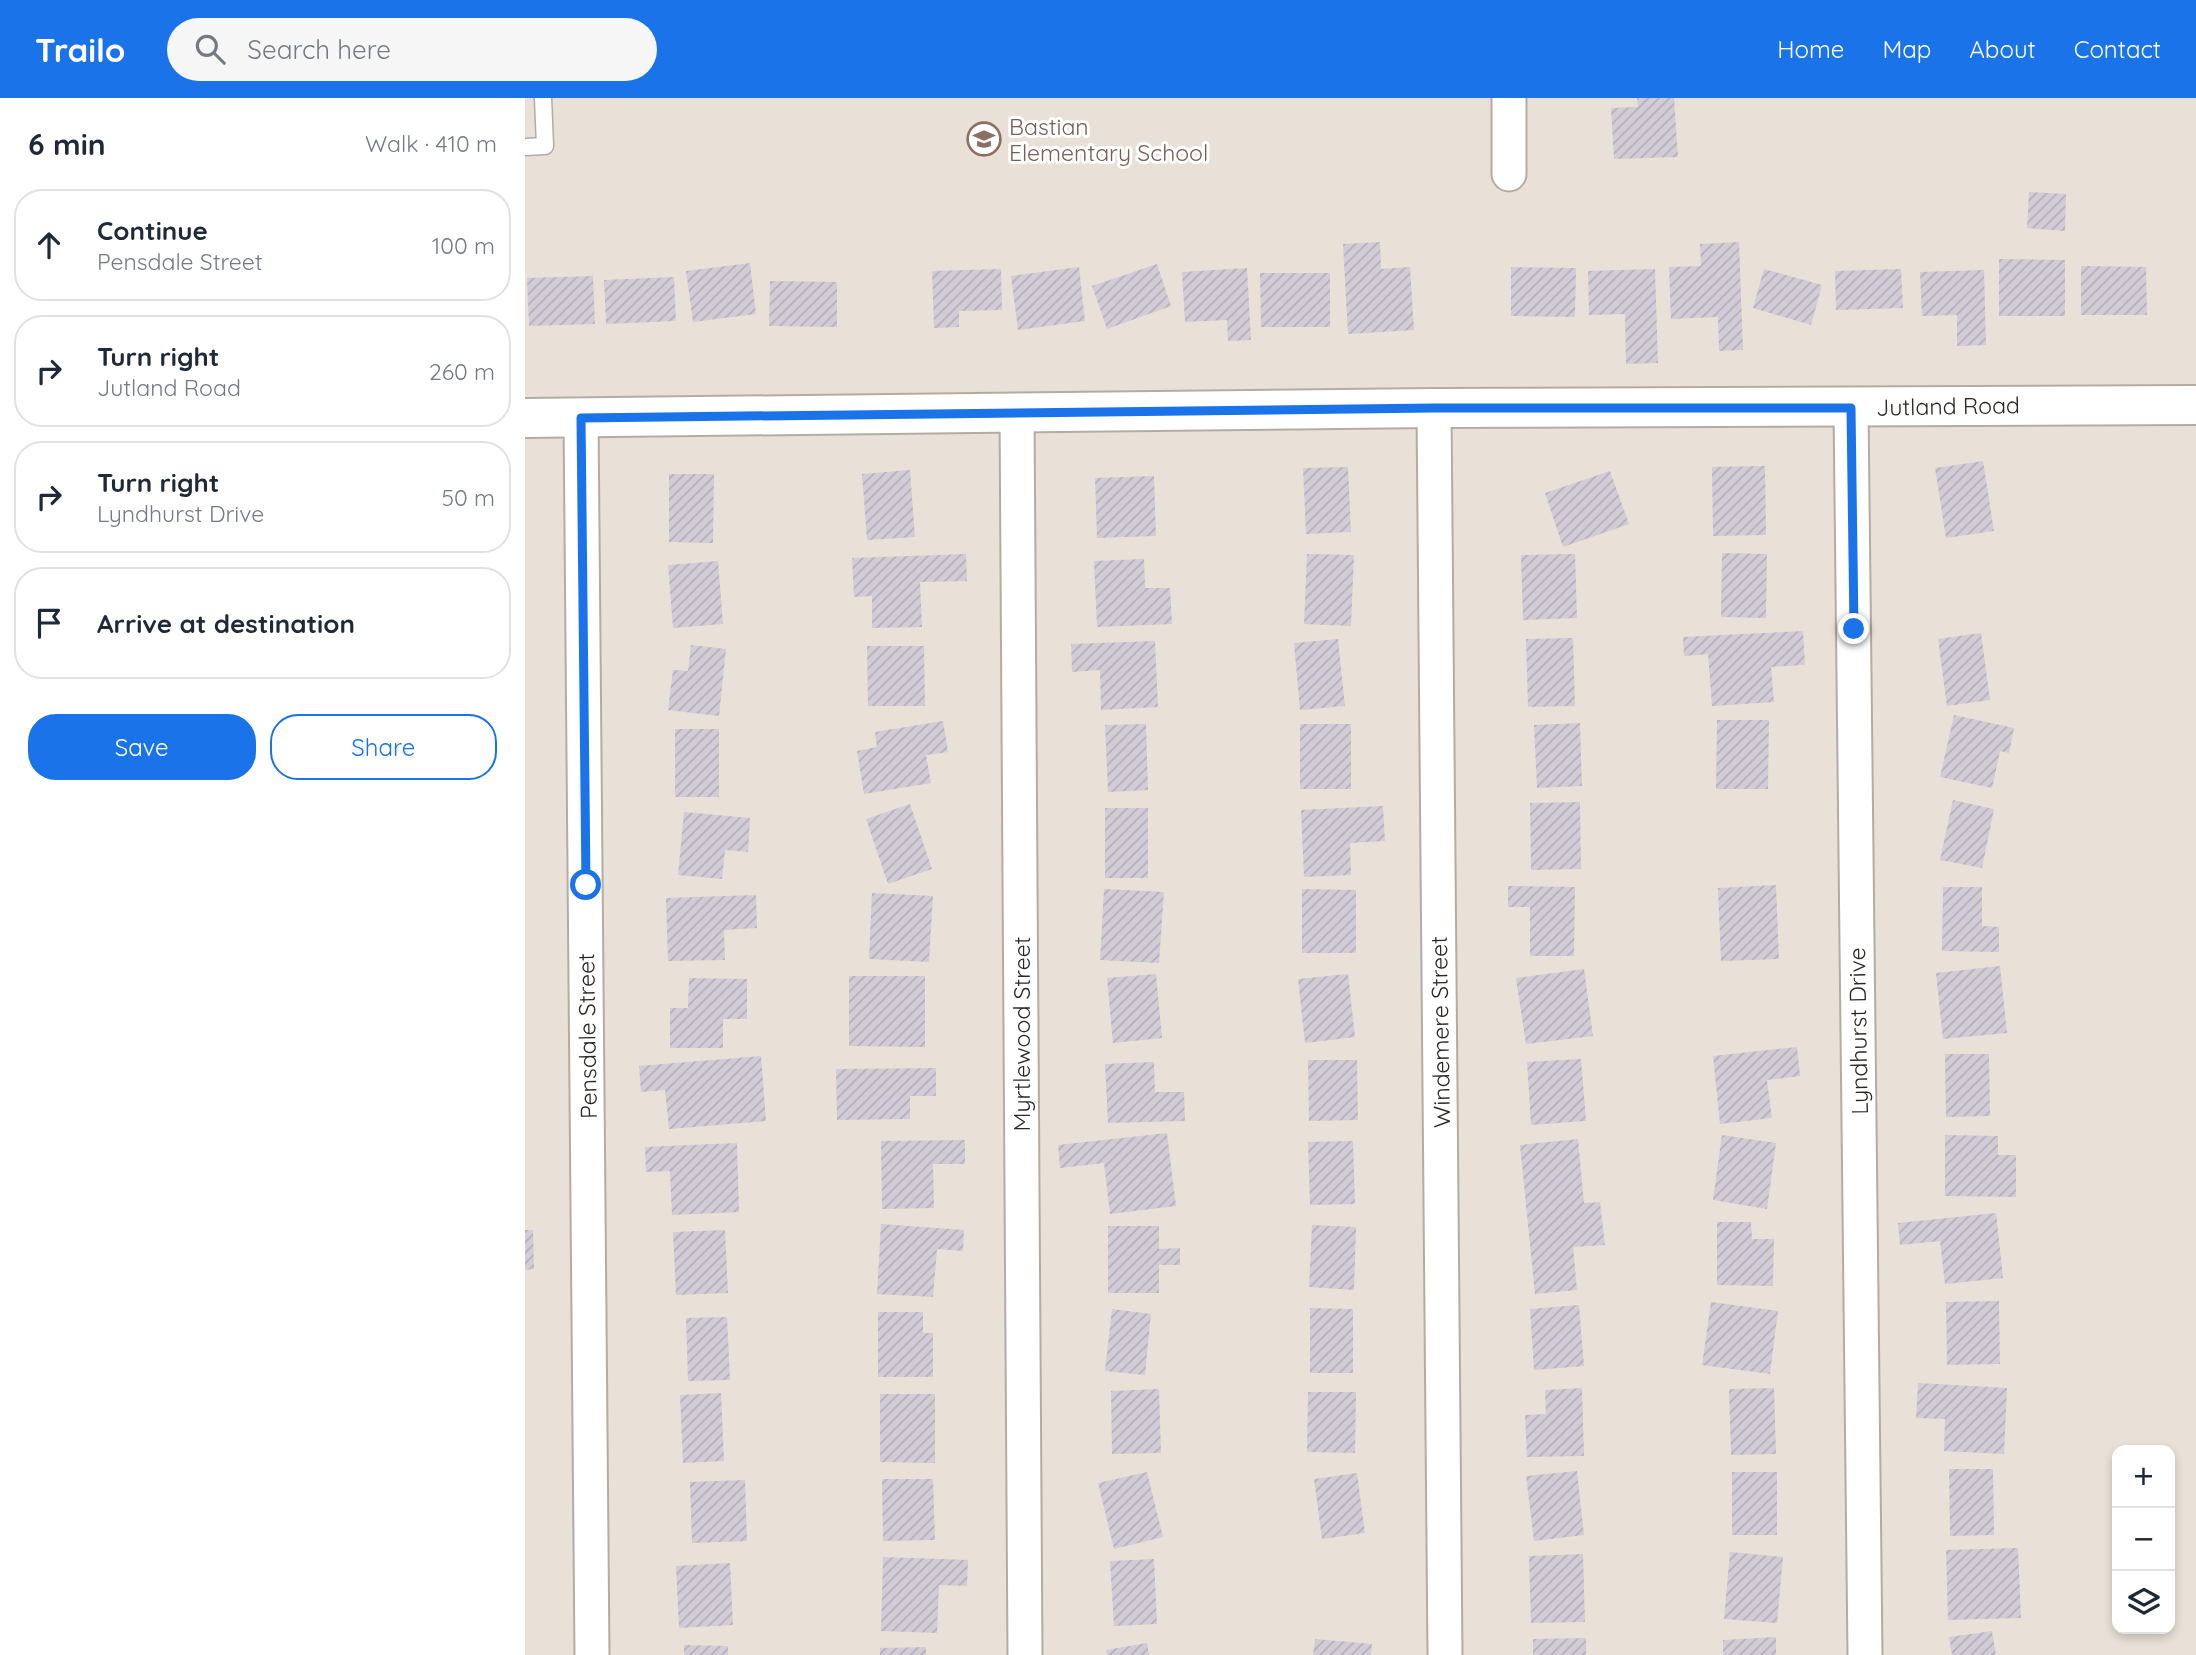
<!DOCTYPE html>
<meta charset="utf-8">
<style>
body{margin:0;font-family:Quicksand,sans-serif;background:#f6f6f7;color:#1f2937}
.controls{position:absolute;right:21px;bottom:21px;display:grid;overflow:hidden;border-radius:14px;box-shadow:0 4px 10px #0003}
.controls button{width:63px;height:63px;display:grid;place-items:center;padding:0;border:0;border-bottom:2px solid #e0e1e3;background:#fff;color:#1f2937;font:35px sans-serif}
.stop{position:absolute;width:21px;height:21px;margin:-16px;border:5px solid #1a73e8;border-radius:50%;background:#fff}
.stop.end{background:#1a73e8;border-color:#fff;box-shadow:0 2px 7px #0008}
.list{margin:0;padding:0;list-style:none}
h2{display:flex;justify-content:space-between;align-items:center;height:91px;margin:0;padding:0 28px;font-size:30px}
h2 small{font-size:23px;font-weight:400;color:#747a83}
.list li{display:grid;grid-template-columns:46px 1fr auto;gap:21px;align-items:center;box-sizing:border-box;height:112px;margin:0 14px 14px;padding:0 14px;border:2px solid #e0e1e3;border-radius:28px}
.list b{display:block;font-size:26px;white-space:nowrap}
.list p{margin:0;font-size:23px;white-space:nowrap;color:#747a83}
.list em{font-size:23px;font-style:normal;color:#747a83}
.actions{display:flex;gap:14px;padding:21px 28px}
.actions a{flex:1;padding:16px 0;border:2px solid #1a73e8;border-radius:28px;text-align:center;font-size:24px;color:#1a73e8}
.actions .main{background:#1a73e8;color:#fff}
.icon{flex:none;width:38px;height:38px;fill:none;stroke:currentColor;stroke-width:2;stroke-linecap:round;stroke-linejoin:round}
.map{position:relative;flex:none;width:1671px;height:1557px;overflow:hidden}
header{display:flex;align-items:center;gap:42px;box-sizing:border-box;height:98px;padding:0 35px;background:#1a73e8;color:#fff}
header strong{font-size:33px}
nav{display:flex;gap:38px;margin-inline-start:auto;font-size:24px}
.search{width:490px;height:63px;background:#f6f6f7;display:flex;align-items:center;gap:18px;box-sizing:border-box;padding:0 24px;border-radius:38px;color:#747a83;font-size:26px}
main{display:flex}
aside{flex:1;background:#fff}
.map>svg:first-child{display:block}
</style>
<header>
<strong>Trailo</strong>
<div class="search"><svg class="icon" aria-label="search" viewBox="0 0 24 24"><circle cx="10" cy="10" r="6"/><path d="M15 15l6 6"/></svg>Search here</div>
<nav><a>Home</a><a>Map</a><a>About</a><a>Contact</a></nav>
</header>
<main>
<aside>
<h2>6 min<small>Walk · 410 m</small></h2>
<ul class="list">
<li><svg class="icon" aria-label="ahead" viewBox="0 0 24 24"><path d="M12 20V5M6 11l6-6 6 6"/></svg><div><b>Continue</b><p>Pensdale Street</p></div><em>100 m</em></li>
<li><svg class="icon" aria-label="right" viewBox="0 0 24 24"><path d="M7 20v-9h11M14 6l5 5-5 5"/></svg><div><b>Turn right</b><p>Jutland Road</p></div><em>260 m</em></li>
<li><svg class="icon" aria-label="right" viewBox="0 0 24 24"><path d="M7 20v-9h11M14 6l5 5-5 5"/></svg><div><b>Turn right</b><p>Lyndhurst Drive</p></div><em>50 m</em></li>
<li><svg class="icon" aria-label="arrive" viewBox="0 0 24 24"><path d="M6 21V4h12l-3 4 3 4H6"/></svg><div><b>Arrive at destination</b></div></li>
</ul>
<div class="actions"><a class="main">Save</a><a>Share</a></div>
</aside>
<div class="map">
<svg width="1671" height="1557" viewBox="0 0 1671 1557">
<defs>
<pattern id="building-hatch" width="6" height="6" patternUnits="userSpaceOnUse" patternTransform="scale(1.75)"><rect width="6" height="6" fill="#d1ccd6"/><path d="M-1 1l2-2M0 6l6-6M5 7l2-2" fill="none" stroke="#b4afb8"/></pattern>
</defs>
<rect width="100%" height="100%" fill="#e9e1d8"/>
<path fill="url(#building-hatch)" d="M 1112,0 L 1149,0 L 1153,59 L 1089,61 L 1086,10 L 1113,9 Z
M 1504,94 L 1541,96 L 1540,133 L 1502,130 Z
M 855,144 L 856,171 L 885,169 L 889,232 L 823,236 L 818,146 Z
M 1214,144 L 1218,252 L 1194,253 L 1193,219 L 1146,221 L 1144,169 L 1176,168 L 1175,146 Z
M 1474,161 L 1540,162 L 1540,218 L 1474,218 Z
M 225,165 L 231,216 L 168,224 L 161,173 Z
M 632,166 L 646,208 L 582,231 L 567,188 Z
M 1556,168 L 1621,169 L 1622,217 L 1556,217 Z
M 554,169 L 560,223 L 493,232 L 486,178 Z
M 986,169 L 1051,170 L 1050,219 L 986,218 Z
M 722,170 L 726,242 L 703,243 L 702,222 L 660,224 L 657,174 Z
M 476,171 L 477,212 L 434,213 L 434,229 L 409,230 L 407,173 Z
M 1130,171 L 1133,265 L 1101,266 L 1100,216 L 1064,217 L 1063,173 Z
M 1239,171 L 1297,187 L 1286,227 L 1228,210 Z
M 1376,171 L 1378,210 L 1311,212 L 1310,173 Z
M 1459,172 L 1461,247 L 1432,248 L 1432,217 L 1397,218 L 1395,174 Z
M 735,175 L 805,175 L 805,229 L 736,229 Z
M 68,178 L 70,226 L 4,228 L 2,180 Z
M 149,179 L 151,223 L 81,226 L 79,182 Z
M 245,183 L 312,184 L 312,229 L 244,228 Z
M 1458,363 L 1469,433 L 1421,440 L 1410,370 Z
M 1240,368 L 1241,437 L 1188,438 L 1187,369 Z
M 823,369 L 826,434 L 781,436 L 778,370 Z
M 385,372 L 390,439 L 342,442 L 337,376 Z
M 1085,373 L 1104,426 L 1038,449 L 1020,395 Z
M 144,376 L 189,376 L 188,445 L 144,444 Z
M 629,378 L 631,438 L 572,440 L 570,380 Z
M 1197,455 L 1242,456 L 1241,520 L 1196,519 Z
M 441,456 L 442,483 L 395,484 L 397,529 L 347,530 L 347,498 L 329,499 L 327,460 Z
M 782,456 L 829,457 L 826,528 L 779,526 Z
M 1050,456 L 1052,520 L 998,522 L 996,457 Z
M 619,461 L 620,490 L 645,490 L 647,526 L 572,529 L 569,463 Z
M 193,463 L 198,526 L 148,530 L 143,467 Z
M 1278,533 L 1280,567 L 1246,569 L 1249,604 L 1187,608 L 1183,556 L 1159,558 L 1158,539 Z
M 1456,535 L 1465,602 L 1422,608 L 1413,541 Z
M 1048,540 L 1050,608 L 1003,609 L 1001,541 Z
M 813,541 L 820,608 L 775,612 L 769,545 Z
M 630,543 L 633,609 L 576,612 L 575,572 L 547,574 L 546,546 Z
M 166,547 L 201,551 L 194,618 L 143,612 L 148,572 L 163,573 Z
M 342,548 L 399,548 L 400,608 L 343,608 Z
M 1429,617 L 1489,630 L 1484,655 L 1475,653 L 1467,690 L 1415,679 Z
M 1192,622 L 1244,622 L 1243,691 L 1191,691 Z
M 418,623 L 423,654 L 401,657 L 406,685 L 339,696 L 332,653 L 352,649 L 350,634 Z
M 1055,625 L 1057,688 L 1012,690 L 1009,627 Z
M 621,626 L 623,692 L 583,694 L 580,627 Z
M 775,626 L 826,626 L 826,691 L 775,691 Z
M 150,631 L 194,631 L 194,699 L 150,699 Z
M 1428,702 L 1469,711 L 1457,770 L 1415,762 Z
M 1055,704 L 1056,771 L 1006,772 L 1005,705 Z
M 385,706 L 407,771 L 363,786 L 341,721 Z
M 858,708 L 860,743 L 825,745 L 826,777 L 779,779 L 776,712 Z
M 580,710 L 623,710 L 623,780 L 580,780 Z
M 159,714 L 225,720 L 223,754 L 200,752 L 197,781 L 153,777 Z
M 1251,787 L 1254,861 L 1196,863 L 1193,790 Z
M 983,788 L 1050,789 L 1049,858 L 1005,858 L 1005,809 L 983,809 Z
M 1418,789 L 1457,789 L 1457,828 L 1474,829 L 1474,854 L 1417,853 Z
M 579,791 L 639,794 L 634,865 L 575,862 Z
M 777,791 L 831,792 L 831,855 L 777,855 Z
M 347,795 L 408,798 L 404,864 L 344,861 Z
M 231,797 L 232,830 L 199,832 L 200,862 L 143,863 L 141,800 Z
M 1475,868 L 1482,935 L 1418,941 L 1411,875 Z
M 1059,871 L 1068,938 L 1001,946 L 991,880 Z
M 631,876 L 637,940 L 588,945 L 582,880 Z
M 823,876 L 830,939 L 780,945 L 773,881 Z
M 324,878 L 400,878 L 400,949 L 324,948 Z
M 164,880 L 222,881 L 222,921 L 198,921 L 198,950 L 145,950 L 145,910 L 163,910 Z
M 1272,949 L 1275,978 L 1242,982 L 1247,1020 L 1195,1026 L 1188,958 Z
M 1420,956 L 1464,956 L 1465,1018 L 1421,1019 Z
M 236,958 L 241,1023 L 144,1031 L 140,992 L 116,994 L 114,968 Z
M 1056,961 L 1061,1023 L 1006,1027 L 1002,964 Z
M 783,962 L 832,962 L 833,1022 L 784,1023 Z
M 629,964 L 630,994 L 659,994 L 660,1023 L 583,1025 L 580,966 Z
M 411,970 L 411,998 L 385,998 L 385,1021 L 312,1022 L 311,971 Z
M 642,1035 L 651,1108 L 585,1116 L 579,1065 L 535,1070 L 533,1047 Z
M 1197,1037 L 1251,1045 L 1242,1111 L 1188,1102 Z
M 1420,1037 L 1473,1038 L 1473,1057 L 1491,1057 L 1491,1099 L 1420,1098 Z
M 1053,1041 L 1059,1105 L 1075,1104 L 1080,1147 L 1048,1149 L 1052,1192 L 1010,1196 L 995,1047 Z
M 440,1042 L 440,1066 L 408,1066 L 409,1110 L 357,1111 L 356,1043 Z
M 828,1043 L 830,1106 L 785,1107 L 783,1044 Z
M 212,1045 L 214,1114 L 147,1117 L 145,1073 L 121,1074 L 120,1049 Z
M 1471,1115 L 1478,1180 L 1420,1186 L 1415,1143 L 1375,1147 L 1373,1125 Z
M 1192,1124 L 1226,1124 L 1227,1141 L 1249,1141 L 1248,1188 L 1192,1187 Z
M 356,1126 L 439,1132 L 438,1153 L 412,1151 L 408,1199 L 352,1196 Z
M 787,1127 L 831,1129 L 829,1192 L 784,1189 Z
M 583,1128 L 634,1128 L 634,1151 L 655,1150 L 655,1167 L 634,1167 L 634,1195 L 583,1195 Z
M 0,1132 L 8,1132 L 9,1171 L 0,1172 Z
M 200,1132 L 203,1195 L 151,1197 L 148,1134 Z
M 1474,1203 L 1475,1266 L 1422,1267 L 1421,1204 Z
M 1186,1204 L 1253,1213 L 1245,1276 L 1177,1267 Z
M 1054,1207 L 1059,1268 L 1009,1272 L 1005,1211 Z
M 785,1210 L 828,1211 L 828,1275 L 785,1275 Z
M 587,1211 L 626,1216 L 620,1277 L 580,1273 Z
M 353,1214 L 398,1214 L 398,1235 L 408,1235 L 408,1279 L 353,1279 Z
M 202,1219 L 205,1282 L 163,1283 L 161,1220 Z
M 1393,1285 L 1482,1290 L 1479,1356 L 1419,1353 L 1420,1321 L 1391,1320 Z
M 1057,1290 L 1059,1358 L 1002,1359 L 1000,1317 L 1021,1316 L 1020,1292 Z
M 1249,1290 L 1251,1356 L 1206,1357 L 1204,1291 Z
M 634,1291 L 636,1355 L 587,1356 L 586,1293 Z
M 783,1294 L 831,1294 L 830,1355 L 782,1354 Z
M 196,1295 L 199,1363 L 158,1365 L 155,1297 Z
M 355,1296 L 410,1296 L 410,1365 L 355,1364 Z
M 1424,1371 L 1468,1371 L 1469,1437 L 1425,1438 Z
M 1052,1373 L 1059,1437 L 1009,1443 L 1001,1378 Z
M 622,1374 L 638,1439 L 589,1451 L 573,1385 Z
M 1207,1374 L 1252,1374 L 1252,1437 L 1207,1437 Z
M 832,1375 L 840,1435 L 797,1441 L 789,1381 Z
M 357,1381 L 408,1381 L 410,1442 L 358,1443 Z
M 220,1382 L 222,1443 L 167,1445 L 165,1384 Z
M 1493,1450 L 1496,1520 L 1423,1522 L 1421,1452 Z
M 1205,1454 L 1258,1459 L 1252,1525 L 1199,1521 Z
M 1058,1456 L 1060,1524 L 1006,1525 L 1004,1458 Z
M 358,1459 L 443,1462 L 442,1488 L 414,1487 L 412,1535 L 356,1533 Z
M 629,1461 L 632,1526 L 589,1528 L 585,1463 Z
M 205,1465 L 208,1527 L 154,1530 L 151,1468 Z
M 1467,1533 L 1471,1557 L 1427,1557 L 1424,1539 Z
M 1251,1539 L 1251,1557 L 1198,1557 L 1198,1542 Z
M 1061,1540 L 1061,1557 L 1008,1557 L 1008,1541 Z
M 790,1541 L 847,1546 L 846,1557 L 788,1557 Z
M 622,1545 L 624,1557 L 582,1557 L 581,1552 Z
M 159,1547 L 203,1548 L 203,1557 L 159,1557 Z
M 401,1549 L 401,1557 L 355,1557 L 355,1550 Z"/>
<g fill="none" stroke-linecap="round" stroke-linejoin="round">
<defs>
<path id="service" d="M 0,49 L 20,48 L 18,0"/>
<path id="minor" d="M 984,0 L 984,76
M 909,310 L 920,1557
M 1326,310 L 1340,1557
M 492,314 L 500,1557
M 56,320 L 67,1557"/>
<path id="tertiary" d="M 0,320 L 909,310 L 1671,307"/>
</defs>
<use href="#service" stroke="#b4aca3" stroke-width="19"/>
<use href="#minor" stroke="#b4aca3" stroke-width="37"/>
<use href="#tertiary" stroke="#b4aca3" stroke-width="42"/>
<use href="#service" stroke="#fff" stroke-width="16"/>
<use href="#minor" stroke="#fff" stroke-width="33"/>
<use href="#tertiary" stroke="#fff" stroke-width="38"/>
</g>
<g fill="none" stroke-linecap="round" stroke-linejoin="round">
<path stroke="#1a73e8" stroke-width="9" d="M 61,787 L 56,320 L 909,310 L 1326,310 L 1329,531"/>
</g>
<defs>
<symbol id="school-ring" viewBox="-11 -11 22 22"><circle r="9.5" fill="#fff" stroke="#8d6e63" stroke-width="1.5"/><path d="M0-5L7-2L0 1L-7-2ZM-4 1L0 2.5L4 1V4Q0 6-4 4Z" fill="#8d6e63"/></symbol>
</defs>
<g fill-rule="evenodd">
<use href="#school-ring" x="440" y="22" width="38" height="38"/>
</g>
<g text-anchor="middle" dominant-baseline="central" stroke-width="6" stroke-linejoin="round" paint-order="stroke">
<g font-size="23" fill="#785e54" stroke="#fff" text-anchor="start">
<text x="484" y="28">Bastian<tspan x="484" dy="26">Elementary School</tspan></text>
</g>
<g font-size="23" fill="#2b2824" stroke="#fff">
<text transform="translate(1423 308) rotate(-1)">Jutland Road</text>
<text transform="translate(1333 933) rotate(-91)">Lyndhurst Drive</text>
<text transform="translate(915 934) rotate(-91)">Windemere Street</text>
<text transform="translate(496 936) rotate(-90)">Myrtlewood Street</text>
<text transform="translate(62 938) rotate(-91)">Pensdale Street</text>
</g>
</g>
</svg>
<div class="controls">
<button>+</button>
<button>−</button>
<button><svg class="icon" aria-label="layers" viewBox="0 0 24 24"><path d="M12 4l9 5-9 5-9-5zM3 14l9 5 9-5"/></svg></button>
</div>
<div class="stop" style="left:61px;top:787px"></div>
<div class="stop end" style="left:1329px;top:531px"></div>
</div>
</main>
